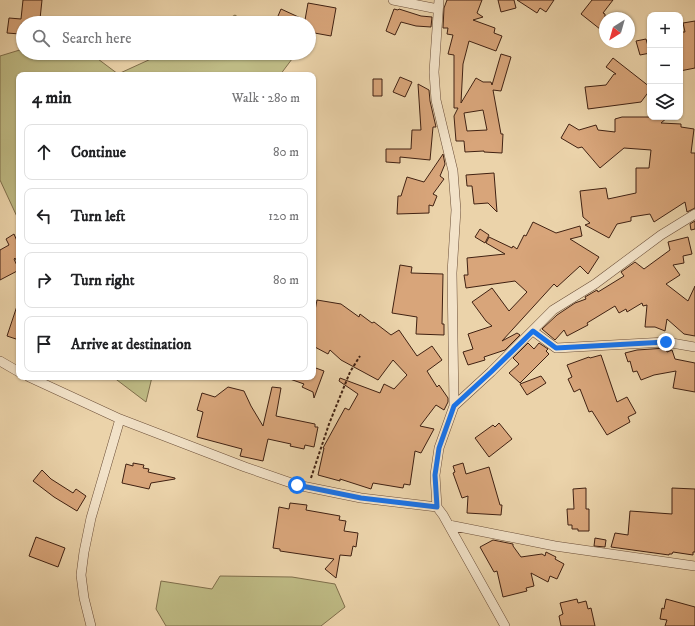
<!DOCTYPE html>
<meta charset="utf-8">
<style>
body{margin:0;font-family:"IM FELL DW Pica",serif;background:#f2f2f2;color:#202124}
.controls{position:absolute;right:12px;top:12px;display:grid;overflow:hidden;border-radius:8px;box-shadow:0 1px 3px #0004}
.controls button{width:36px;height:36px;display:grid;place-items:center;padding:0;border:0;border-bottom:1px solid #e0e0e0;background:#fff;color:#202124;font:20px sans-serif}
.compass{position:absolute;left:599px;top:12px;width:36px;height:36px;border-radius:50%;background:#fff;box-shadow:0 1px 3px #0004;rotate:217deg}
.stop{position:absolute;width:12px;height:12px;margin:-9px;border:3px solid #1a73e8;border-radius:50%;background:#fff}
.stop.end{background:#1a73e8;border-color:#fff;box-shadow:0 1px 4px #0008}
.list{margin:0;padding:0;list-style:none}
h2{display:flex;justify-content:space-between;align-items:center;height:52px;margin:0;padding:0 16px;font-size:17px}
h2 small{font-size:13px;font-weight:400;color:#757577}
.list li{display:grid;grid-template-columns:26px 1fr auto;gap:12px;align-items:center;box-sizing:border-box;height:56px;margin:0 8px 8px;padding:0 8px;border:1px solid #e0e0e0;border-radius:8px}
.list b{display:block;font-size:15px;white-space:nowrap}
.list em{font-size:13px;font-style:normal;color:#757577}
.icon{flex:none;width:22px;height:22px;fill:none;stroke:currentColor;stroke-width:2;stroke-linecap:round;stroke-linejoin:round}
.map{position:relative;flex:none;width:695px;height:626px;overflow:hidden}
.search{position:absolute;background:#fff;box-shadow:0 1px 3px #0004;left:16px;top:16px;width:300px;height:44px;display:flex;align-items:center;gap:10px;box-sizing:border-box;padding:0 14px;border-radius:22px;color:#757577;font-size:15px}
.panel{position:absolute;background:#fff;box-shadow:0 1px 3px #0004;left:16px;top:72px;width:300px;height:308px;border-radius:8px}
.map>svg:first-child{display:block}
</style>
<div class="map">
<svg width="695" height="626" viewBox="0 0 695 626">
<rect width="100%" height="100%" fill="#ebd3aa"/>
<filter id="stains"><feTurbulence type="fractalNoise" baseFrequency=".005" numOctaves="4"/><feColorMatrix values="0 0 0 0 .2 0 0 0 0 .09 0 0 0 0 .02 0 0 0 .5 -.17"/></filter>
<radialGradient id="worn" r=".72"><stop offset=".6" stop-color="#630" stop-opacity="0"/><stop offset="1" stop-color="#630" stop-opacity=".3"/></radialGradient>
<path fill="#beba84" stroke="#7f6e4b" d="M 235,15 L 246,23 L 221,23 Z
M 23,49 L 23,53 L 90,53 L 118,74 L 164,53 L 284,53 L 292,59 L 280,75 L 19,75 L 19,221 L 0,180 L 0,56 Z
M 113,377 L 152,377 L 146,402 Z
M 220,576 L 292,577 L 335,584 L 345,607 L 321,626 L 166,626 L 156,609 L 161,581 L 212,589 Z"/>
<path fill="#d8a57a" stroke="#402112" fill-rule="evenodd" d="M 23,0 L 42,0 L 40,19 L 38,18 L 37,23 L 22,23 L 20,34 L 7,33 L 9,18 L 21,19 Z
M 447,0 L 482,0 L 477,13 L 483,17 L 473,20 L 495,28 L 494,33 L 502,36 L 496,51 L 469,41 L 463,64 L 461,103 L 476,78 L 483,82 L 491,82 L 492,85 L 501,54 L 511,57 L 501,91 L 493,90 L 501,134 L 503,134 L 502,153 L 484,152 L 484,151 L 465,152 L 464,141 L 456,141 L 454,116 L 458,108 L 454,108 L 454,55 L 448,54 L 453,35 L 447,34 L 448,28 L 443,28 L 444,8 ZM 483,110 L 487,130 L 467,131 L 464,113 Z
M 498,0 L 514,0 L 516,8 L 501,12 Z
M 517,0 L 554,0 L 546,12 L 540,8 L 537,13 Z
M 592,0 L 613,0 L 603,13 L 605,14 L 605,33 L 581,14 Z
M 308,3 L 336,8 L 331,36 L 309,32 L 309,23 L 275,23 L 281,9 L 305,20 Z
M 394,9 L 398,10 L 399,9 L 421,16 L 432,17 L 431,27 L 416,26 L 401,22 L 395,35 L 386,31 Z
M 695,21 L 695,68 L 680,71 L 680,32 L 685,32 L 683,23 Z
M 646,39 L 650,53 L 640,55 L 636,41 Z
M 613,58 L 650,87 L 650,90 L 641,102 L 588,109 L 585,87 L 606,85 L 614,74 L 616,74 L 606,67 Z
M 400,77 L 412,82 L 405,97 L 393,92 Z
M 373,79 L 382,79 L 382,96 L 373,96 Z
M 418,84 L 429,90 L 430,101 L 436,127 L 433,127 L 430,160 L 400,157 L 400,163 L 386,162 L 386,149 L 411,149 L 412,130 L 421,130 Z
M 622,117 L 668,117 L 661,123 L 681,124 L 681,127 L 694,129 L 691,153 L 695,153 L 695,208 L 687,212 L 685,202 L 654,222 L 650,214 L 631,217 L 631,221 L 617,224 L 609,238 L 585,225 L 590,223 L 583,217 L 580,191 L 606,188 L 608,199 L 636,193 L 636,168 L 649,168 L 651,150 L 624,148 L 600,168 L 582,147 L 578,148 L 561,138 L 569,124 L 579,130 L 596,125 L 598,130 L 615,132 L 615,119 Z
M 443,154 L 445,164 L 440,176 L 444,179 L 433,194 L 437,196 L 433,206 L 429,205 L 429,213 L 397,214 L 398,196 L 401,196 L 407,177 L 424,182 Z
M 494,173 L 497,212 L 488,203 L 474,204 L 472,186 L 467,186 L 466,175 Z
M 695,221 L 695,229 L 691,230 L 690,224 Z
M 533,222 L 556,233 L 580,226 L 582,236 L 570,239 L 599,257 L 588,274 L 580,266 L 557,287 L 554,284 L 502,341 L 517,333 L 520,335 L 505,350 L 484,357 L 485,360 L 468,365 L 463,352 L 473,349 L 468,334 L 492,326 L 486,321 L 472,302 L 492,288 L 509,311 L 527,292 L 515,281 L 466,288 L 464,275 L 468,275 L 467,258 L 505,254 L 486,243 L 489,237 L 512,248 L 513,246 L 517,249 L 524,235 L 526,236 Z
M 480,229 L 489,235 L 485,243 L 475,237 Z
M 14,234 L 17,241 L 19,240 L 19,266 L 15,258 L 14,259 L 19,270 L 0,280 L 0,250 L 9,245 L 6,239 Z
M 688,237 L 692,254 L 683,256 L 684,263 L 673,265 L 680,275 L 666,284 L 688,301 L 695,286 L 695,336 L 684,334 L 667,319 L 665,331 L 655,327 L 645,327 L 647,305 L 643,306 L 642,303 L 627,312 L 626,309 L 619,313 L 615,306 L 587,323 L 588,325 L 567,336 L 564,330 L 555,340 L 542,329 L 557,315 L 575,303 L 586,299 L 585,297 L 597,290 L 598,292 L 624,276 L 621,272 L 635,262 L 644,269 L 670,250 L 668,242 Z
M 400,265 L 412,267 L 411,273 L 443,274 L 442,324 L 444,324 L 444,335 L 416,334 L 417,317 L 392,313 Z
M 317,300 L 341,304 L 359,317 L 360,314 L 372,323 L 374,322 L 391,335 L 399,330 L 417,356 L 432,346 L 442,360 L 427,371 L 437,387 L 439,385 L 448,398 L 448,402 L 444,410 L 436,405 L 420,426 L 434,429 L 421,453 L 415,451 L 410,485 L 404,484 L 403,488 L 373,483 L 371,489 L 340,479 L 340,481 L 318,475 L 324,448 L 323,448 L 345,408 L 349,410 L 358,394 L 339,381 L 340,378 L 380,393 L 384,384 L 394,389 L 407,375 L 393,360 L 378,380 L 341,360 L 330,350 L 328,354 L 313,346 L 313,321 Z
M 17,306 L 19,306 L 19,340 L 7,336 Z
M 528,343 L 534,349 L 539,343 L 548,349 L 546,351 L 549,354 L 520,383 L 509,373 L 519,364 L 513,358 Z
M 666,348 L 667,352 L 672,350 L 675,359 L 695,363 L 695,392 L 673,388 L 676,371 L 654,375 L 641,380 L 637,371 L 633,372 L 630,361 L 628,362 L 625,353 L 637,350 Z
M 601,355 L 617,402 L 627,397 L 636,413 L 628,417 L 630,422 L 607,435 L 592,411 L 589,412 L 580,389 L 574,392 L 568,379 L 572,377 L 567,365 L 589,357 L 590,358 Z
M 313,367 L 324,371 L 314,398 L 313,392 L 302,387 L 304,384 L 287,378 L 313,377 Z
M 541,376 L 546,383 L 527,395 L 520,384 Z
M 228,387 L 244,391 L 251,406 L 263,426 L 272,387 L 281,388 L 276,416 L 315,424 L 315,427 L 318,427 L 314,447 L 305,445 L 304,449 L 290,446 L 291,444 L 268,439 L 263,461 L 240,456 L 242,449 L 197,437 L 203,412 L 197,410 L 202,393 L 215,397 Z
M 499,423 L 512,439 L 489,457 L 475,438 L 493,425 L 495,427 Z
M 133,463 L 144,465 L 143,468 L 149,469 L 148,472 L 175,478 L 175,479 L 151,483 L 149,489 L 122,483 L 126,464 L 133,466 Z
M 463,463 L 466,474 L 489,467 L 500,505 L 502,505 L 501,515 L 467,513 L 468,496 L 462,498 L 453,473 L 455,472 L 453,466 Z
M 42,470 L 51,479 L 73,493 L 76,489 L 86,496 L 77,511 L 54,497 L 33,481 Z
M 586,488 L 586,509 L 589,509 L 589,531 L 578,531 L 578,529 L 572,529 L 572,525 L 568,525 L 567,509 L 574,509 L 573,489 Z
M 672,488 L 695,489 L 695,552 L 693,552 L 693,555 L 673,552 L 672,554 L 669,554 L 669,555 L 611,547 L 615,533 L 628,535 L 630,511 L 672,514 Z
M 290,503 L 307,505 L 306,510 L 340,516 L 339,520 L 346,521 L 344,531 L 358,533 L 356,547 L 353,546 L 351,556 L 340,555 L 336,578 L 325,569 L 334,559 L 280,551 L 280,549 L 273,548 L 279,507 L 289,509 Z
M 36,537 L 65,548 L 58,567 L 29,556 Z
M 595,538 L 606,540 L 605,547 L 594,546 Z
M 493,540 L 513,544 L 513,546 L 521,557 L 542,554 L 545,556 L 546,552 L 556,557 L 555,559 L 564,564 L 557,579 L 550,576 L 548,582 L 531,573 L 534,586 L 526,588 L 527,591 L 503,597 L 497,571 L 494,572 L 480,547 Z
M 577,599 L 578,603 L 586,601 L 588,609 L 591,608 L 595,626 L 561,626 L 559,616 L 563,614 L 560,603 Z
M 666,599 L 695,607 L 695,626 L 665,626 L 667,620 L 660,619 L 662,608 L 664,609 Z"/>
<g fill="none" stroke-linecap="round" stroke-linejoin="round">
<defs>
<path id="minor" d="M 393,0 L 438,9
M 439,0 L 434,72 L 436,100 L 453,171 L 456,210 L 452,273 L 454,406 L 439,448 L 435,475 L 437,507 L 443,515 L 505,626
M 533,331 L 556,348 L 666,342 L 695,347
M 0,361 L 19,372
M 29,377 L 120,419 L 245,467 L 297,485 L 361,498 L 437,507
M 454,406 L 491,372 L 553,310 L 595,284 L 661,235 L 695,214
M 449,525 L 555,546 L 695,566
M 91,626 L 84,598 L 81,575 L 84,552 L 91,518 L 120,419"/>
</defs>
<use href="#minor" stroke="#6b4e38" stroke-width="10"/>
<path stroke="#402112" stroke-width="2" stroke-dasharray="3 2" stroke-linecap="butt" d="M 311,478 L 329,424 L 350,372 L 360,356"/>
<use href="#minor" stroke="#f2e2c8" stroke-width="9"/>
</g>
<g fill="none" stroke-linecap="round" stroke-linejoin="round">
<path stroke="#1a73e8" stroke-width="5" d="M 297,485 L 361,498 L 437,507 L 435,475 L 439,448 L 454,406 L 491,372 L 533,331 L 556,348 L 666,342"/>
</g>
<rect width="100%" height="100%" filter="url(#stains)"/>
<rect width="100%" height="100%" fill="url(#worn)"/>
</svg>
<div class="controls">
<button>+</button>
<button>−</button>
<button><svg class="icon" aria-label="layers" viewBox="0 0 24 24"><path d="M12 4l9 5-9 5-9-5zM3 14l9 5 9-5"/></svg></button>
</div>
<svg class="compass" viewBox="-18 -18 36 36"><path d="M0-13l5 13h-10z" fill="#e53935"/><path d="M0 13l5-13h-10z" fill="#757577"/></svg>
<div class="stop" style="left:297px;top:485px"></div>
<div class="stop end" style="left:666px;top:342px"></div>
<div class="search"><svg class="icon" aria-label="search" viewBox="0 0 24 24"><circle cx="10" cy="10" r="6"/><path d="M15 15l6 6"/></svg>Search here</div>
<section class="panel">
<h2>4 min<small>Walk · 280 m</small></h2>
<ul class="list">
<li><svg class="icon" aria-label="ahead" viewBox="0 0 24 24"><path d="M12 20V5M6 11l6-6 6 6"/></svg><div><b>Continue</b></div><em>80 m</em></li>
<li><svg class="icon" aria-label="left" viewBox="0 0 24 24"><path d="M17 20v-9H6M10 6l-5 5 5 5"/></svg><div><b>Turn left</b></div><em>120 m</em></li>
<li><svg class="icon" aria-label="right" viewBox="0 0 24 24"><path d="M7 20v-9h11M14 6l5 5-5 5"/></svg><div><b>Turn right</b></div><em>80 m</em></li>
<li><svg class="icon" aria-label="arrive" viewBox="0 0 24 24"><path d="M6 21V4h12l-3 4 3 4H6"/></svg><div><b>Arrive at destination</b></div></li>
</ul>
</section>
</div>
